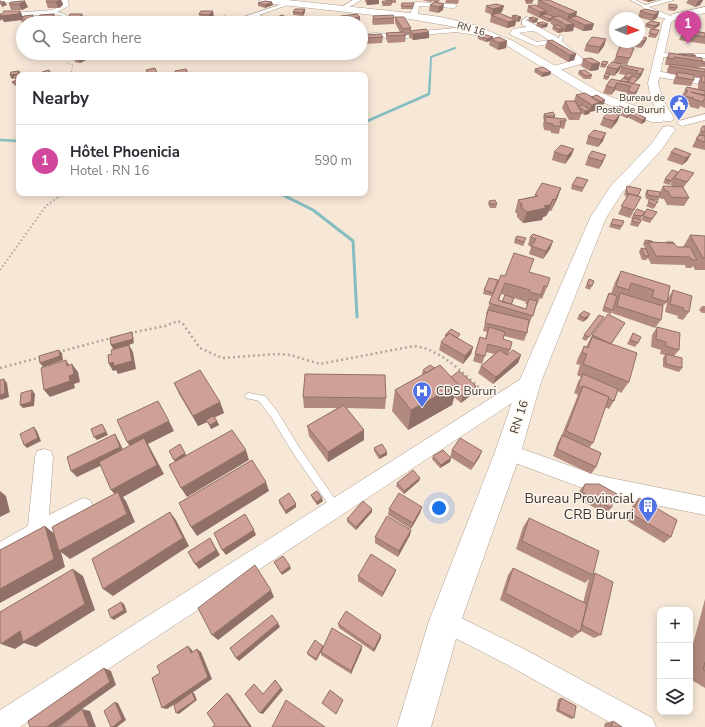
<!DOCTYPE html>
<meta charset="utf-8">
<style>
body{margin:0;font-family:"Nunito Sans",sans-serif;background:#f2f2f3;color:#2b2b33}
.controls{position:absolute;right:12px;bottom:12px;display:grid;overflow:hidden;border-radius:8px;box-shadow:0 2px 10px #0003}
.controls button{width:36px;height:36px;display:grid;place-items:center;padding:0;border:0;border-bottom:1px solid #e1e1e2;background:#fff;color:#2b2b33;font:20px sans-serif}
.compass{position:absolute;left:609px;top:12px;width:36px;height:36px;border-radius:50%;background:#fff;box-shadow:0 2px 10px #0003;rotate:91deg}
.you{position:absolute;left:439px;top:508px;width:14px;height:14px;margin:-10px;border:3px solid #fff;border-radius:50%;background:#1a73e8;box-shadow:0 0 0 6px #1a73e833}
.badge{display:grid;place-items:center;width:26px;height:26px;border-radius:50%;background:#5172e6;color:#fff;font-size:13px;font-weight:700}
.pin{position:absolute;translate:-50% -33px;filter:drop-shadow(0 1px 2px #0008)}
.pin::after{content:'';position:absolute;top:21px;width:14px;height:12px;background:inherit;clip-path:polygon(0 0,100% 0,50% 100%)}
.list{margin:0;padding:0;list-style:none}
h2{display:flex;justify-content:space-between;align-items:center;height:52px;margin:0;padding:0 16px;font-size:17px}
h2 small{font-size:13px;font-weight:400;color:#7c7c81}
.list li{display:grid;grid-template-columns:26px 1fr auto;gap:12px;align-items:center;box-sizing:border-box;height:72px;padding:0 16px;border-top:1px solid #e1e1e2}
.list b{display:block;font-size:15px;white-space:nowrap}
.list p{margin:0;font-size:13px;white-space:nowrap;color:#7c7c81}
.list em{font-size:13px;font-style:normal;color:#7c7c81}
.icon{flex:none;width:22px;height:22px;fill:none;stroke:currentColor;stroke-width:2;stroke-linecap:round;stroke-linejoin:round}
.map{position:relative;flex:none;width:705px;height:727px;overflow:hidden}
.search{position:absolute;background:#fff;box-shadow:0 2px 10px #0003;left:16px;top:16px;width:352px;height:44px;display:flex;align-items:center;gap:10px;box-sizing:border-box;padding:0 14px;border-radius:22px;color:#7c7c81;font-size:15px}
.panel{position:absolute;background:#fff;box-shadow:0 2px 10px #0003;left:16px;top:72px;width:352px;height:124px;border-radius:8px}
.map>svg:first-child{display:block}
</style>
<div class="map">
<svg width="705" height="727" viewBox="0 0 705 727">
<rect width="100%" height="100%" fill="#f7e7d7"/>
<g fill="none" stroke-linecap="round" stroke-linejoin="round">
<path stroke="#85bec1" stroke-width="2" d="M 430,79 L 431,57 L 455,48"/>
<path stroke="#85bec1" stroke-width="2.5" d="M 365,122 L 429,94 L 430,78
M 0,140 L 19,141"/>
<path stroke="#85bec1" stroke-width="3" d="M 279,193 L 313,210 L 353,241 L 357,317"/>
<defs>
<path id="service" d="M 630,0 L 635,0 L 647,6 L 644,7 Z
M 53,11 L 65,14 L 69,21 L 66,22 L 63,16 L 52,13 Z
M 255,14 L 257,14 L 273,20 L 271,21 L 255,16 Z
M 527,17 L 530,18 L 526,20 L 526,24 L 524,24 L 522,20 Z
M 560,35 L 563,36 L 561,44 L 559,45 L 557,44 Z
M 249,393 L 265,396 L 277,411 L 299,447 L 339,505 L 341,508 L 339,511 L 336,513 L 333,511 L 293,453 L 271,417 L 259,401 L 246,398 L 245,396 L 246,394 Z"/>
<path id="minor" d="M 0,0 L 20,0 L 17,2 L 0,3 Z
M 60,0 L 68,0 L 69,6 L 53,14 L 0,18 L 0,14 L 52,10 L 63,5 Z
M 353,0 L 361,0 L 344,10 L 340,10 L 340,8 Z
M 662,0 L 674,0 L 649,7 L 673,17 L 673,19 C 665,21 646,13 642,6 Z
M 288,2 L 293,3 L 242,21 L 243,23 L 234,23 L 232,21 Z
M 416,2 L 454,4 L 457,6 L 454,8 L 419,6 L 418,16 L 414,18 L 410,16 L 413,4 Z
M 522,21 L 528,21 L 557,37 L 585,61 L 584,63 L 553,72 L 550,71 L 549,69 L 550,67 L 575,60 L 555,43 L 536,46 L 511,35 L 510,33 L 513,29 L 527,27 L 522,25 ZM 531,31 L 536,32 L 549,40 L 537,42 L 519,33 Z
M 456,28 L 494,34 L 498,36 L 494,38 L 456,32 L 422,35 L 401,39 L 375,37 L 361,39 L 361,35 L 375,33 L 401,35 L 422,31 Z
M 657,53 L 705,54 L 705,58 L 660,57 L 657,57 Z
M 655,71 L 705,79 L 705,85 L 652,76 L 651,74 L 652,72 Z
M 705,114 L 705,120 L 682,126 L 677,123 L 679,121 Z
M 530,375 L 536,377 L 538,382 L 536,387 L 20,727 L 0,727 L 0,710 L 524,377 Z
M 508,444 L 596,475 L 705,497 L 705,515 L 596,493 L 502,458 L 499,452 L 502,446 Z
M 44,449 L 51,451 L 53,457 L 49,515 L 83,498 L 90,500 L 93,507 L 90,514 L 0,563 L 0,542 L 28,526 L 35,457 L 37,451 Z
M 445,610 L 524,649 L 652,718 L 656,727 L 618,727 L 508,665 L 437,629 L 434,621 L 437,613 Z"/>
<path id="tertiary" d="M 705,7 L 705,13 L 679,18 L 671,22 L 658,83 L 663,100 L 674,118 L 672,121 L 664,121 L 651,100 L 648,83 L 663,21 L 673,14 Z"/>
<path id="primary" d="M 259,0 L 287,0 L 410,13 L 441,17 L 474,25 L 513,41 L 601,93 L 662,116 L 664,119 L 662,122 L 652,122 L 592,98 L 506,45 L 467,29 L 410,19 L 264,3 Z
M 668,126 L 673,127 L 675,130 L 662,149 L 622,193 L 606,218 L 541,382 L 521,452 L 461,621 L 431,727 L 397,727 L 429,621 L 495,452 L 519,382 L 590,218 L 610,187 L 652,143 L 663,127 Z"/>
</defs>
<use href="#service" stroke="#ad9e8f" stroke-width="1"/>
<use href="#minor" stroke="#ad9e8f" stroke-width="1"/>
<use href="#tertiary" stroke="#ad9e8f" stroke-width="1"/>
<use href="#primary" stroke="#ad9e8f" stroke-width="1"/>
<path stroke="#b2a699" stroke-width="1" stroke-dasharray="1 1.5" stroke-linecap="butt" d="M 67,63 L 73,65 L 71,73 L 73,75"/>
<path stroke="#b2a699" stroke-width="2" stroke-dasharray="1.5 2.5" stroke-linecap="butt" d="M 0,270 L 46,206 L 64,193"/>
<path stroke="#b2a699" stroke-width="2.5" stroke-dasharray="2 3" stroke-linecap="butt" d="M 130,333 L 165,326 L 178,321 L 183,324 L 200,348 L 222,358 L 277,354 L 290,355 L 320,364 L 414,346 C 442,349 466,376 486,394
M 58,352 L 123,335
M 0,368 L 42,357"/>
<use href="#service" fill="#fff" fill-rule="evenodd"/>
<use href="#minor" fill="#fff" fill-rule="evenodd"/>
<use href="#tertiary" fill="#fff" fill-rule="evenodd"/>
<use href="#primary" fill="#fff" fill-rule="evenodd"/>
</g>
<path fill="#b28a80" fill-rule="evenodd" d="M 61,0 L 63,4 L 61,7 L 58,8 L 48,8 L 46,2 Z
M 365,0 L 379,0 L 379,4 L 367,5 L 365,1 Z
M 386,0 L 396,0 L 396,3 L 392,3 L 391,6 L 382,6 L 383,1 L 386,1 Z
M 422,0 L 440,0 L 438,3 L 434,2 L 434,1 L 430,2 Z
M 446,0 L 459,0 L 458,4 L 445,3 Z
M 525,0 L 533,0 L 532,4 L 526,4 Z
M 538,0 L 576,16 L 592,30 L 583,31 L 574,27 L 573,31 L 564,32 L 563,31 L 563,32 L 558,33 L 552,29 L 553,26 L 554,26 L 550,23 L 551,21 L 548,22 L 527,12 L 528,6 L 537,6 Z
M 642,0 L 656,0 L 648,2 Z
M 688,0 L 703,0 L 700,5 L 695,7 L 686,3 Z
M 11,2 L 28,7 L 22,10 L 11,10 L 9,4 Z
M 272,2 L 273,5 L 265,8 L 258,6 L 258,3 Z
M 435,2 L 443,10 L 438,13 L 429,11 L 430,5 Z
M 402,3 L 414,3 L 413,9 L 401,9 Z
M 669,4 L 677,8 L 675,11 L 668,10 Z
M 486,6 L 502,12 L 499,13 L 511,18 L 512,16 L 521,17 L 520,21 L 517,22 L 516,21 L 515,26 L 507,28 L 490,22 L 491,15 L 492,15 L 485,12 Z
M 305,9 L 305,12 L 303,16 L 293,15 L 293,12 Z
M 20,11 L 23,17 L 24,16 L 36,22 L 35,23 L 23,23 L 23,26 L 21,20 L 4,22 L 1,16 Z
M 201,11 L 214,17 L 210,21 L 208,21 L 207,23 L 197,23 L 196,22 L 200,18 L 199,14 Z
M 640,11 L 659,12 L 657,18 L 652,21 L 638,17 Z
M 70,14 L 85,20 L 83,23 L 68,23 L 67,20 Z
M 341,16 L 360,23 L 333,23 L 333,22 L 341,21 Z
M 373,16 L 394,18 L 394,24 L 373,25 L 372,22 Z
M 395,17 L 411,28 L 411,31 L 429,38 L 413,40 L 409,37 L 409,35 L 406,35 L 405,42 L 388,43 L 386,39 L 386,33 L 400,32 L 395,23 Z
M 533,17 L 537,22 L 533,23 L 528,21 L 529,18 Z
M 216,18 L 229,21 L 231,23 L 219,23 L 217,21 Z
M 275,18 L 288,18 L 289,21 L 279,23 L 275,21 Z
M 537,23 L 547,27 L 541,28 L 536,26 Z
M 660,23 L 659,26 L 654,29 L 659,30 L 656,38 L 648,37 L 651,29 L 653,29 L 645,27 L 646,24 Z
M 639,29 L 643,32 L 640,35 L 639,35 Z
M 684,29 L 705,33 L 705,44 L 679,40 Z
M 364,35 L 383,37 L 382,43 L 365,44 L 364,41 Z
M 478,36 L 493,37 L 493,38 L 507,41 L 506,48 L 498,50 L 489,45 L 490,41 L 486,42 L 478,39 Z
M 639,36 L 647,38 L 644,44 L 641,48 L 629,46 L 631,42 L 639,42 Z
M 606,39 L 604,46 L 598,54 L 584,51 L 586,45 Z
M 547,41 L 576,54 L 574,60 L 568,62 L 545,48 Z
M 634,48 L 627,65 L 620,64 L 619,71 L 614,76 L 610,75 L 609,78 L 607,80 L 603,79 L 604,76 L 606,74 L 605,73 L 607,67 L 613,62 L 616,56 Z
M 76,53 L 78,57 L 86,56 L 88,59 L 80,63 L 75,62 L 74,59 L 64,59 L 63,56 Z
M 669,53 L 696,57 L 702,61 L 705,62 L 705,67 L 700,67 L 700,66 L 699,68 L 705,69 L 705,108 L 700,106 L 699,109 L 690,107 L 690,105 L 681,103 L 684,98 L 681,97 L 687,87 L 698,89 L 698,83 L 700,78 L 694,77 L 694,80 L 691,86 L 673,84 L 674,79 L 676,75 L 667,73 L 667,70 L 669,65 L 665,65 L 666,59 Z
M 583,59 L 600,63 L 598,70 L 590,71 L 581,66 Z
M 608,62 L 605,68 L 600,67 L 601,64 Z
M 621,67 L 644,69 L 641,76 L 634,84 L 640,85 L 637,92 L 632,100 L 625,98 L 627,93 L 615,90 L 611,95 L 603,93 L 606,86 L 620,81 L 626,75 L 619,74 Z
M 535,69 L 551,72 L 550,75 L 542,77 L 534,72 Z
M 49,70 L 52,75 L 19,75 L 19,85 L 17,86 L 14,85 L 12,82 L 16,80 L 14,78 L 12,79 L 10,75 L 19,71 L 20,74 L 43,74 Z
M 579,71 L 592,75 L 591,79 L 584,79 L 578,74 Z
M 576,95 L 604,104 L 600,105 L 598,110 L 590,112 L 589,114 L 584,115 L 582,113 L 579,120 L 569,120 L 562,108 L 565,101 L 574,101 Z
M 614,108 L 646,118 L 645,122 L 641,124 L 629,118 L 629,117 L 626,118 L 620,115 L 617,122 L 611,129 L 600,125 L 603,118 L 614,109 Z
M 544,114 L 555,116 L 555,118 L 566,121 L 564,129 L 560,128 L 559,134 L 551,133 L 551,131 L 544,130 L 543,124 L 544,120 L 543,118 Z
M 703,126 L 705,126 L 705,150 L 692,147 Z
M 594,130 L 603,141 L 598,147 L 586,144 L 588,136 Z
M 574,149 L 571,156 L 565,164 L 552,160 L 554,152 Z
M 592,151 L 603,162 L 599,169 L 585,165 L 588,157 Z
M 671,152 L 691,154 L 687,161 L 682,165 L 667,160 Z
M 694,173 L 689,180 L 683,188 L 689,198 L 684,206 L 667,205 L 664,199 L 661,199 L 660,197 L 658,201 L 653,200 L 656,206 L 653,209 L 646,206 L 650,200 L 646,199 L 645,194 L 647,190 L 660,192 L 663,186 L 676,187 L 670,185 L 674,178 Z
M 676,176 L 669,185 L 663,183 L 665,179 Z
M 586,184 L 582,192 L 571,189 L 572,185 Z
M 627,186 L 638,196 L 641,197 L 630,218 L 618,214 L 627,197 L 625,197 L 626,195 L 624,195 Z
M 561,188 L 557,199 L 551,211 L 549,211 L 546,216 L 543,217 L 542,220 L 523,223 L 517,217 L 517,214 L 515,212 L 518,200 L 535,196 L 535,195 Z
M 489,201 L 497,204 L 496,208 L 490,208 L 488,204 Z
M 647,209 L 657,212 L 650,223 L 641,220 Z
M 645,212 L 640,220 L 640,223 L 638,227 L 630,225 L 632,219 L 631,219 L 633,215 Z
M 613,219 L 622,226 L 620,230 L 609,227 Z
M 690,235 L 705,236 L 705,270 L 695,270 L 693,266 L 691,268 L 686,268 L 685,265 L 651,264 L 648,258 L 646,260 L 642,260 L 639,252 L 641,248 L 645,249 L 645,248 L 643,244 L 645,240 L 653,242 L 665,243 L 666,242 L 677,247 L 683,247 Z
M 530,237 L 553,241 L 550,249 L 543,259 L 529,254 L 531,247 L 528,245 Z
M 515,239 L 525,242 L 523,246 L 514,243 Z
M 621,271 L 670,286 L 667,302 L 663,306 L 661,320 L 655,328 L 612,313 L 616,301 L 613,310 L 611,314 L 602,311 L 607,297 L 609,293 L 611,294 L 615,282 Z
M 529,272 L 547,287 L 542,299 L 540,298 L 536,307 L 528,327 L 527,333 L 524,341 L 504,336 L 503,339 L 510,350 L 508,354 L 521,355 L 518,363 L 493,384 L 478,373 L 481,366 L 494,354 L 486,352 L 482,364 L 473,361 L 480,337 L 485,339 L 487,332 L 483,331 L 487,315 L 486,314 L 492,296 L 483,294 L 484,290 L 505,276 ZM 501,294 L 505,295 L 502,302 L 499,301 ZM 514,298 L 526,302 L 525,304 L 527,304 L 526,309 L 512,305 Z
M 589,279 L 594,281 L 590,290 L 585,288 Z
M 673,290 L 689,312 L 683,320 L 677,318 L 678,316 L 665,312 L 668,298 Z
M 702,306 L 705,306 L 705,313 L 702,313 L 699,310 Z
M 579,315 L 588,318 L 583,322 L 577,319 Z
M 604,317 L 586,341 L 582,339 L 584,335 Z
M 625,323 L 611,344 L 629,382 L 621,393 L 618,391 L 614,401 L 609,409 L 605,407 L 593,443 L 589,448 L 596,467 L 591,474 L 553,456 L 558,442 L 561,437 L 578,395 L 574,393 L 578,382 L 581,377 L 577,375 L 580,365 L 576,364 L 578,358 L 584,346 L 586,347 L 592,335 Z
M 657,327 L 679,350 L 674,356 L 682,368 L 679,372 L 663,367 L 663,358 L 665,355 L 660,354 L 661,350 L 651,347 L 652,335 Z
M 633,333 L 638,343 L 635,347 L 627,344 Z
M 445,335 L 459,339 L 473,347 L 471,354 L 463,364 L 439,350 L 441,342 L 445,339 Z
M 435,368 L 451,377 L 474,393 L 461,403 L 454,397 L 452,405 L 408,430 L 392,411 L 395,390 L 423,375 L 422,374 L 423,370 Z
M 174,383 L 220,402 L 224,413 L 215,417 L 219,425 L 211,429 L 207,422 L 198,426 L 179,394 Z
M 303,397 L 386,398 L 385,409 L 347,408 L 364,440 L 328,462 L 309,436 L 307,426 L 337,408 L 304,408 Z
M 374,448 L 387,455 L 379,459 L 374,451 Z
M 452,450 L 482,451 L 479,458 L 471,470 L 450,457 Z
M 433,456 L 451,458 L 450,462 L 440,468 L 432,459 Z
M 420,478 L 419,481 L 404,494 L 396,486 L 397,483 Z
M 585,484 L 611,508 L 606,514 L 577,498 L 580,490 Z
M 311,495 L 323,501 L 317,505 L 312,498 Z
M 639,498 L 671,537 L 664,543 L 626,520 L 633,505 Z
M 279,500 L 296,507 L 286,514 L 279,503 Z
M 422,507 L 420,513 L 411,529 L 388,515 L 389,509 Z
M 372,512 L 356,530 L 347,522 L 347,519 Z
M 529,518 L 594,574 L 595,573 L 601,635 L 594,638 L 581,631 L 580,632 L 572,638 L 500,600 L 508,575 L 513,568 L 583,603 L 589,579 L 585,583 L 516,549 L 523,527 Z
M 411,530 L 410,535 L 398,557 L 375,543 L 375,537 Z
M 396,570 L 394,575 L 382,597 L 358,581 L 358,576 Z
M 705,599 L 705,688 L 690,679 L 690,655 Z
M 338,624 L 381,635 L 381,638 L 374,652 L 339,628 Z
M 323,646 L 362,649 L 351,674 L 321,655 L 321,652 L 316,661 L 308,655 L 307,653 Z
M 561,698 L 574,718 L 571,719 L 556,711 L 558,699 Z
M 613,721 L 622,727 L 604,727 L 605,723 Z"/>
<path fill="#917068" d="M 60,0 L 61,0 L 63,4 L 61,7 L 58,8 L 56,2 Z
M 367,0 L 379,0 L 379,4 L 367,5 Z
M 648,0 L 656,0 L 648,2 Z
M 701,0 L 703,0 L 700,5 L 695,7 L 698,1 Z
M 25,1 L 28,7 L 22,10 L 19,4 Z
M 5,2 L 7,5 L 2,7 L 1,4 Z
M 272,2 L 273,5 L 265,8 L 265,5 Z
M 444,4 L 443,10 L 438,13 L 439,7 Z
M 504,6 L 502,12 L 492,15 L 493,9 Z
M 305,9 L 305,12 L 303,16 L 302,13 Z
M 20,11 L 23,17 L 21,20 L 4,22 L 2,19 L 0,21 L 0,13 L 2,16 Z
M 213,11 L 214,17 L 210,21 L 209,15 Z
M 547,11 L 545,17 L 541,15 L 540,18 L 539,18 L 540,12 Z
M 577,12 L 575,20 L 569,18 L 568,23 L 566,23 L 569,14 Z
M 659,12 L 657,18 L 652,21 L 654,15 Z
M 54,14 L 56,20 L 55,23 L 38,23 L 36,19 Z
M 82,14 L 85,20 L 83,23 L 80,23 L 79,19 Z
M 33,15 L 36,22 L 35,23 L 32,23 L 30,20 Z
M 360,17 L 360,23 L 343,23 L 343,19 Z
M 521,17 L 520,21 L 517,22 L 518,18 Z
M 207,18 L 208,21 L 207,23 L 204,23 Z
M 288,18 L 289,21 L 280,23 L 280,20 Z
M 552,18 L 551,21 L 548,22 L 549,19 Z
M 538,19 L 537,22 L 533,23 L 534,20 Z
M 229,20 L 229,23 L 220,23 L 220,21 Z
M 516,20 L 515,26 L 507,28 L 508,22 Z
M 660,23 L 659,26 L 654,29 L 655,26 Z
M 548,24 L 547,27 L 541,28 L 542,25 Z
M 574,24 L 573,31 L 564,32 L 566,25 Z
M 594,24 L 592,30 L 583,31 L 585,25 Z
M 559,29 L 564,29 L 563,32 L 558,33 Z
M 429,32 L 429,38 L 413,40 L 413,34 Z
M 493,37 L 492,40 L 491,39 L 490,41 L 486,42 L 487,39 Z
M 647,38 L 644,44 L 641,48 L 644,41 Z
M 606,39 L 604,46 L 598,54 L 600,47 Z
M 507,41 L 506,48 L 498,50 L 499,43 Z
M 76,53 L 78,57 L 76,59 L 74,56 Z
M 576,54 L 574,60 L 568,62 L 570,55 Z
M 86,56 L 88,59 L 80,63 L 79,60 Z
M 600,63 L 598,70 L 590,71 L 592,64 Z
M 622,64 L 619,71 L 614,76 L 617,69 Z
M 644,69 L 641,76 L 637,81 L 640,74 Z
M 19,71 L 21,74 L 19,75 L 19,85 L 17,86 L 16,83 L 18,82 L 16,78 L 13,76 L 14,78 L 12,79 L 10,75 Z
M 551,72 L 550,75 L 542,77 L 543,73 Z
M 51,73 L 52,75 L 43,75 L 44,74 Z
M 157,73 L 158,75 L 145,75 Z
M 617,83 L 615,90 L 611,95 L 614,88 Z
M 640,85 L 637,92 L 632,100 L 635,93 Z
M 605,100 L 604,104 L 600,105 L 598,110 L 590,112 L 589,114 L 584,115 L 585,111 L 589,111 L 592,105 Z
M 632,113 L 630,114 L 629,117 L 626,118 L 628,114 Z
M 620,115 L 617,122 L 611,129 L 614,121 Z
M 646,118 L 645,122 L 641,124 L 642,120 Z
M 606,133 L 603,141 L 598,147 L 601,140 Z
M 574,149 L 571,156 L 565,164 L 567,156 Z
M 691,154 L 687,161 L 682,165 L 686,158 Z
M 606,155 L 603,162 L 599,169 L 602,161 Z
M 561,188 L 557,199 L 551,211 L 555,200 Z
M 553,199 L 549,211 L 546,216 L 543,217 L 542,220 L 523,223 L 527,212 L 544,206 Z
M 553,241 L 550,249 L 543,259 L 546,251 Z
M 590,314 L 588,318 L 583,322 L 585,318 Z
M 132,332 L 133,336 L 134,343 L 129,345 L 133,352 L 136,369 L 118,374 L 116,370 L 113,371 L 109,364 L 113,349 L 111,345 Z
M 473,347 L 471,354 L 463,364 L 465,356 Z
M 59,350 L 62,353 L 63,360 L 43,367 L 40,363 Z
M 521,355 L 518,363 L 493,384 L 496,377 Z
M 66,360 L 71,368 L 67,366 Z
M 72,364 L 78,372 L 80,382 L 74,384 L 75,388 L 50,397 L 44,390 L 69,376 Z
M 4,379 L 7,383 L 9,397 L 1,400 L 0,399 L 0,395 Z
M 458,384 L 452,405 L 408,430 L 411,410 Z
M 476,386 L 474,393 L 461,403 L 463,396 Z
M 32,390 L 35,394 L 34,406 L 23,408 L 20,405 Z
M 220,402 L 224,413 L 207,421 L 206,420 L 207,422 L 198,426 L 193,416 Z
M 169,421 L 174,431 L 148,444 L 164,474 L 123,497 L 126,501 L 135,522 L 70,559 L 61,552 L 65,567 L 0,603 L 0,589 L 45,526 L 56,535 L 119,499 L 111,490 L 134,452 L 127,442 Z
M 217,421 L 219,425 L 211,429 L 210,425 Z
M 102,424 L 104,427 L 108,435 L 97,440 L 94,437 Z
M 34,427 L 37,431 L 41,441 L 27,448 L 24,445 Z
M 364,430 L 364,440 L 328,462 L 328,452 Z
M 115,434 L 119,441 L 125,454 L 77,477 L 71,471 Z
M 246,450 L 249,460 L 187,497 L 181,488 Z
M 482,451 L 479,458 L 471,470 L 474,464 Z
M 387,452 L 387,455 L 379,459 L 380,456 Z
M 185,453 L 187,457 L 176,463 L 174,460 Z
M 451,458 L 450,462 L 440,468 L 441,465 Z
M 420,478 L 419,481 L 404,494 L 404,491 Z
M 266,482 L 269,491 L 197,536 L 191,527 Z
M 0,491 L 6,496 L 10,512 L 0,517 Z
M 322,498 L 323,501 L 317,505 L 317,502 Z
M 296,504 L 296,507 L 286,514 L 285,511 Z
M 422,507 L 420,513 L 411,529 L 413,523 Z
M 372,509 L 372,512 L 356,530 L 356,527 Z
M 170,512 L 176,520 L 189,546 L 113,596 L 103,589 Z
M 254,530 L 256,535 L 226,555 L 222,550 Z
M 411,530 L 410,535 L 398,557 L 399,551 Z
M 210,538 L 220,555 L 199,569 L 195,564 Z
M 290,566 L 291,569 L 282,575 L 281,573 Z
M 73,569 L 83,576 L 95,610 L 36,647 L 24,643 L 15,649 L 1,644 Z
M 396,570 L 394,575 L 382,597 L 383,593 Z
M 271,590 L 274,597 L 218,640 L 212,635 Z
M 121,602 L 124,604 L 127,612 L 114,620 L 111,618 Z
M 278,623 L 280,627 L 239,661 L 236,658 Z
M 381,635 L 381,638 L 374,652 L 374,649 Z
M 188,646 L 192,650 L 195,656 L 191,653 Z
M 323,646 L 323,648 L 316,661 L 316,659 Z
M 362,646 L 362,649 L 351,674 L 351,671 Z
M 197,649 L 201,652 L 212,679 L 192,693 L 194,693 L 197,700 L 179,714 L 176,713 L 192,693 L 167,709 L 162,708 Z
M 104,668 L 111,671 L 116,685 L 82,709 L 90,711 L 96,727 L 89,727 L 82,709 L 58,727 L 47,727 Z
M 275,680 L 283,690 L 263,714 L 260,713 Z
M 227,693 L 230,695 L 252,727 L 250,727 Z
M 115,702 L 118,703 L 126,720 L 117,727 L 113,727 Z"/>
<path fill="#cfa095" stroke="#917068" d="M 47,0 L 60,0 L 59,1 L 56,2 L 46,2 Z
M 526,0 L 533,0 L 533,1 L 526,1 Z
M 538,0 L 549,0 L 577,12 L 569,14 Z
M 0,1 L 5,2 L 0,4 Z
M 25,1 L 19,4 L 9,4 L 11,2 Z
M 265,1 L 272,2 L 265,5 L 258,3 Z
M 383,1 L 392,1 L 392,3 L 382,3 Z
M 435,2 L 444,4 L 439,7 L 430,5 Z
M 402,3 L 414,3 L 413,6 L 401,6 Z
M 496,4 L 504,6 L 493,9 L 486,6 Z
M 669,4 L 677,5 L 677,8 L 669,7 Z
M 535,5 L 547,11 L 540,12 L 528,6 Z
M 295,9 L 305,9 L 302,13 L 293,12 Z
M 645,9 L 659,12 L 654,15 L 640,11 Z
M 4,11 L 20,11 L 18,14 L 1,16 Z
M 201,11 L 213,11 L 209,15 L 199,14 Z
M 499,13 L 516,20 L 508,22 L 491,15 Z
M 54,14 L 52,17 L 36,19 L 40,15 Z
M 70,14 L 82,14 L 79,19 L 67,20 Z
M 357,14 L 360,17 L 343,19 L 341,16 Z
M 547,14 L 554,17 L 549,19 L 541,15 Z
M 33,15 L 30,20 L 21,20 L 24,16 Z
M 282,15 L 288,18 L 280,20 L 275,18 Z
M 393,15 L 394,18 L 374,19 L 373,16 Z
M 515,15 L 521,17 L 518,18 L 512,16 Z
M 225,16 L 229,20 L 220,21 L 216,18 Z
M 560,16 L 574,24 L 566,25 L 552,17 Z
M 577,16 L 594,24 L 585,25 L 569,18 Z
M 395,17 L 404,17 L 411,28 L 403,29 Z
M 533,17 L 538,19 L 534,20 L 529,18 Z
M 200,18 L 207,18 L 204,22 L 196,22 Z
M 340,20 L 344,23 L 336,23 L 333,22 Z
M 230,21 L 231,23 L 222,23 L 221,22 Z
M 261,21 L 265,23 L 256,23 Z
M 651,21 L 660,23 L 655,26 L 646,24 Z
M 543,22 L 548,24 L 542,25 L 537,23 Z
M 558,25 L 564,29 L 559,29 L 553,26 Z
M 640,28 L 644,28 L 642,32 L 639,31 L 639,29 Z
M 426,29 L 429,32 L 413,34 L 410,31 Z
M 651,29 L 659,30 L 657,35 L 649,33 Z
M 684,29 L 705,33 L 705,37 L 682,33 Z
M 404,32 L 406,35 L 388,36 L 386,33 Z
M 381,34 L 383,37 L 365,38 L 364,35 Z
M 483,34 L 493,37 L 487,39 L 478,36 Z
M 639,36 L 647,38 L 644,41 L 639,41 Z
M 499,37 L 507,41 L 499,43 L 491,39 Z
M 592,37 L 606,39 L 600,47 L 586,45 Z
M 552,40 L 576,54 L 570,55 L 547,41 Z
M 620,46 L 634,48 L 630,58 L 616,56 Z
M 65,53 L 76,53 L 74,56 L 63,56 Z
M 669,53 L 702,58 L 702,61 L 674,57 L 674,59 L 668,58 Z
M 679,54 L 693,54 L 696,56 L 680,54 Z
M 82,55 L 86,56 L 79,60 L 74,59 Z
M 591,58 L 600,63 L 592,64 L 583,59 Z
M 603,61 L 608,62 L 606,65 L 601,64 Z
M 702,61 L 705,62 L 705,64 L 702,63 Z
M 612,62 L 622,64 L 617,69 L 607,67 Z
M 670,64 L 705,69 L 705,72 L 670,66 Z
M 623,65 L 644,69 L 640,74 L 636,73 L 638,71 L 621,67 Z
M 543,67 L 551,72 L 543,73 L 535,69 Z
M 155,68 L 157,73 L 145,75 L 144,73 L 147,72 L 146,70 Z
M 186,69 L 189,75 L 176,75 L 175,71 Z
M 49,70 L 51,73 L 44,75 L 42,72 Z
M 585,70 L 592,75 L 586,76 L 579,71 Z
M 19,71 L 18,74 L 10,75 L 11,72 Z
M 677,72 L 694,75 L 694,80 L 677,77 Z
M 23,73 L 24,74 L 22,75 L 19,75 L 19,77 L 16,78 L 13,76 Z
M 606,73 L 610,74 L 608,77 L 604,76 Z
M 628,73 L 633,74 L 629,78 L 624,77 Z
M 23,74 L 44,74 L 43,75 L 22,75 Z
M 633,76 L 638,78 L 633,84 L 628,82 Z
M 701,76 L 705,76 L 705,83 L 702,82 Z
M 623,78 L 629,80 L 627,82 L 620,81 Z
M 18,79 L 19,79 L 19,81 L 16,83 L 12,82 Z
M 611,79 L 640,85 L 635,93 L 628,91 L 631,86 L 617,83 L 614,88 L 606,86 Z
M 687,87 L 705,91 L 705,95 L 691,92 L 705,96 L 705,100 L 704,99 L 703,102 L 693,99 L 694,98 L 684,96 L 688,91 L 685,90 Z
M 585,93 L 601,102 L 592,105 L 576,95 Z
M 597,95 L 605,100 L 599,102 L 591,97 Z
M 565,101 L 575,101 L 582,113 L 571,113 Z
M 583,105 L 590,110 L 585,111 L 578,106 Z
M 620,106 L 646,118 L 642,120 L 630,114 L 632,113 L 628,114 L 614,108 Z
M 614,109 L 621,112 L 616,114 L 608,112 Z
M 553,112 L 555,116 L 545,116 L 544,114 Z
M 608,112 L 620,115 L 614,121 L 603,118 Z
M 545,117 L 566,119 L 566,121 L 560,121 L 561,126 L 553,126 L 553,124 L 546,123 Z
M 703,126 L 705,126 L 705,132 L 701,131 L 701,129 Z
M 594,130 L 606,133 L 601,140 L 588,136 Z
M 699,135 L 705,136 L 705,142 L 696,139 Z
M 561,145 L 574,149 L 567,156 L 554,152 Z
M 675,148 L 691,154 L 686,158 L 671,152 Z
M 592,151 L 606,155 L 602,161 L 588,157 Z
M 681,169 L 694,173 L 687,182 L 674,178 Z
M 672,170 L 678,172 L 671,181 L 665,179 Z
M 577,177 L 588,180 L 583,188 L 572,185 Z
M 542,183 L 561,188 L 555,200 L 553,199 L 550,205 L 544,206 L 546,208 L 527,212 L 520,206 L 523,205 L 518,200 L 538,196 L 535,195 Z
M 627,186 L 641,189 L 638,196 L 627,193 L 628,192 L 626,191 Z
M 663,186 L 683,187 L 689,198 L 671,197 L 668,191 L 665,191 Z
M 647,190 L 660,192 L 660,197 L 648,195 Z
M 629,194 L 641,197 L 634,210 L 621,206 Z
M 650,199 L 658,202 L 655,205 L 648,202 Z
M 495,200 L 497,204 L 491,204 L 489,201 Z
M 637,209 L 645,212 L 642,216 L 633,215 Z
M 647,209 L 657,212 L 652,219 L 643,216 Z
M 633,218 L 641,220 L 640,223 L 632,221 Z
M 613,219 L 624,221 L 622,226 L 611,224 Z
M 533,234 L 553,241 L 546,251 L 531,246 L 536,239 L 530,237 Z
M 690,235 L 705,236 L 705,258 L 703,258 Z
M 517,236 L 526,238 L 524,242 L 515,239 Z
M 645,240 L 652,241 L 653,242 L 648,242 L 647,244 Z
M 648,242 L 674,243 L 677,247 L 690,247 L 697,260 L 692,260 L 690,257 L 656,256 Z
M 666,242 L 673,242 L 673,243 L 667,243 Z
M 641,248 L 646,249 L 649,256 L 645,256 Z
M 514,253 L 534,259 L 529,272 L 550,278 L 547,287 L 544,286 L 541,295 L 529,292 L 530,290 L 505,283 L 498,300 L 526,309 L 529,299 L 537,301 L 533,316 L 489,303 L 501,275 L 505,276 Z
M 621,271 L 670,286 L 667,302 L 652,297 L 654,290 L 631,283 L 629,290 L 616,286 Z
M 489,278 L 498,280 L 493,293 L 484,290 Z
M 589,279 L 594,281 L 592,286 L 587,284 Z
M 673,290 L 692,296 L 689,312 L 683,310 L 684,308 L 670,304 Z
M 609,293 L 617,296 L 613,310 L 604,307 Z
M 620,293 L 663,306 L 661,320 L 617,306 Z
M 505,295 L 514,298 L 511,304 L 502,302 Z
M 488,310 L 529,320 L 527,333 L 485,323 Z
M 584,311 L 590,314 L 585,318 L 579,315 Z
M 608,314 L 625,323 L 611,344 L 592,335 Z
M 599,315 L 604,317 L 589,337 L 584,335 Z
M 489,327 L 505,332 L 503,339 L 512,342 L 510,350 L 488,344 L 485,356 L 475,354 L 480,337 L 486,339 Z
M 657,327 L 680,333 L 679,350 L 666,346 L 666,342 L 656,339 Z
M 451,329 L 460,334 L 457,338 L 449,333 L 447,336 L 445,335 Z
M 132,332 L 133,339 L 111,345 L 110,338 Z
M 449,333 L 473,347 L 465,356 L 441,342 Z
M 633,333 L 641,337 L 638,343 L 630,340 Z
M 592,337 L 637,353 L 629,382 L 583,364 L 587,354 L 582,353 L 584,346 L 588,348 Z
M 129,345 L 132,361 L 114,366 L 113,362 L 109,364 L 108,355 L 112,354 L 111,350 Z
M 59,350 L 60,356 L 40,363 L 39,356 Z
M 500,350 L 507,355 L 513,350 L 521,355 L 496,377 L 481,366 Z
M 666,354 L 682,358 L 682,368 L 666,364 Z
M 66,360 L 67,366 L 72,364 L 74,374 L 69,376 L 70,381 L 44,390 L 41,368 Z
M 430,365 L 435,368 L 426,373 L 423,370 Z
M 440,365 L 458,384 L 411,410 L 395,390 Z
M 200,370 L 220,402 L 193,416 L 174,383 Z
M 459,371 L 476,386 L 463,396 L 456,390 L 458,384 L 451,377 Z
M 305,374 L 385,375 L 386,398 L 303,397 Z
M 583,374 L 618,389 L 614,401 L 608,399 L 609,397 L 583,386 L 582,388 L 578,386 Z
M 4,379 L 5,393 L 0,395 L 0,380 Z
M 583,386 L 609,397 L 593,443 L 566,431 Z
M 32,390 L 31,402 L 20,405 L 21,393 Z
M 158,401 L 169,421 L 127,442 L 117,420 Z
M 344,405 L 364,430 L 328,452 L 307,426 Z
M 213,416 L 217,421 L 210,425 L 206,420 Z
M 102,424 L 106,432 L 94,437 L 91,429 Z
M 34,427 L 38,438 L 24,445 L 20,434 Z
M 232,430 L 246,450 L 181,488 L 169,465 Z
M 115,434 L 120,447 L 71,471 L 67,457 Z
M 562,435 L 601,453 L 596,467 L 557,449 Z
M 144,438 L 157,465 L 111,490 L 99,462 Z
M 460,438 L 482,451 L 474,464 L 452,450 Z
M 180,444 L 185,453 L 174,460 L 169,451 Z
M 382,444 L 387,452 L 380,456 L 374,448 Z
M 443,450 L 451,458 L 441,465 L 433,456 Z
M 252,460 L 266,482 L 191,527 L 179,503 Z
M 413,470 L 420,478 L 404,491 L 397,483 Z
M 585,484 L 599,484 L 617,494 L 611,508 L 582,492 Z
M 317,491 L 322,498 L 317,502 L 311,495 Z
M 118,492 L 127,514 L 59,551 L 52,527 Z
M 289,493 L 296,504 L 285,511 L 279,500 Z
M 399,493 L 422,507 L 413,523 L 389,509 Z
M 639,498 L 677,520 L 671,537 L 632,514 Z
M 363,501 L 372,509 L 356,527 L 347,519 Z
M 170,512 L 183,538 L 103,589 L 92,559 Z
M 245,514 L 254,530 L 222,550 L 214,533 Z
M 387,516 L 411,530 L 399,551 L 375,537 Z
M 529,518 L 599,551 L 593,575 L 522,541 Z
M 45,526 L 54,559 L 0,589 L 0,550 Z
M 210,538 L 216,550 L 195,564 L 188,552 Z
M 371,554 L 396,570 L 383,593 L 358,576 Z
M 283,556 L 290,566 L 281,573 L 274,562 Z
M 255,565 L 271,590 L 212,635 L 198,608 Z
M 513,568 L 587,604 L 580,632 L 505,593 Z
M 73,569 L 85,604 L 23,642 L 20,631 L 1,644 L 0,640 L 0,612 Z
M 595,573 L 613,582 L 601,635 L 582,625 Z
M 121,602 L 124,610 L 111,618 L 108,610 Z
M 346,611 L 381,635 L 374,649 L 338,624 Z
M 272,615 L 278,623 L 236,658 L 230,648 Z
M 332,628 L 362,646 L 351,671 L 321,652 Z
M 315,640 L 323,646 L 316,659 L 307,653 Z
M 188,646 L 191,653 L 197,649 L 208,677 L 162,708 L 152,678 L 160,673 L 157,666 Z
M 705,662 L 705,671 L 703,670 Z
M 104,668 L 110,682 L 47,727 L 30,727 L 28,721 Z
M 275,680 L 281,688 L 260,713 L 245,694 L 254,684 L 263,694 Z
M 330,690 L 343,700 L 336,714 L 322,703 Z
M 192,692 L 195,700 L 176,713 L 174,705 Z
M 227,693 L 250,727 L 212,727 L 215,725 L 207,713 Z
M 561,698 L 576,706 L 574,718 L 558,710 Z
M 286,700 L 325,727 L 272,727 Z
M 115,702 L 122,719 L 113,727 L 111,727 L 104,711 Z
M 82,709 L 89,727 L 59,727 Z
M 613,721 L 622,727 L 611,727 Z"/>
<defs>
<symbol id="civic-pin" viewBox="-11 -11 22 30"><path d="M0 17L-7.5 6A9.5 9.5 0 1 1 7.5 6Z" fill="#5172e6" stroke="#fdf6ef"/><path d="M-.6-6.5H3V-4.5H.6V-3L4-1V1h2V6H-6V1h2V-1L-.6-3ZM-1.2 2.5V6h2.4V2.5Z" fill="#fff"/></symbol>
<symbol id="hospital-pin" viewBox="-11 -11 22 30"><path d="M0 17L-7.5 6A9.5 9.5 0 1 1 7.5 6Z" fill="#5172e6" stroke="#fdf6ef"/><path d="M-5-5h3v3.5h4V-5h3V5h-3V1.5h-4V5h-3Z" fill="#fff"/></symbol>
<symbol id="building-pin" viewBox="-11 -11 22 30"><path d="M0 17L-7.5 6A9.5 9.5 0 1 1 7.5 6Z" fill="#5172e6" stroke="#fdf6ef"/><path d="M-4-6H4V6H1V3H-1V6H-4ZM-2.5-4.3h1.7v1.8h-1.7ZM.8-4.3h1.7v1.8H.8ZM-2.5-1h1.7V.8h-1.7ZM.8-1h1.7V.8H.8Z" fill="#fff"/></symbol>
</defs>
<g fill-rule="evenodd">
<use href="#civic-pin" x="668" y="93" width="22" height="30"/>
<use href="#hospital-pin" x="411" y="380" width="22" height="30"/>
<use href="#building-pin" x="637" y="495" width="22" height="30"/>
</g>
<g text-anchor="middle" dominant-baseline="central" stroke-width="3" stroke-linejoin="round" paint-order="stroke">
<g font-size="10" fill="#3e3831" stroke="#fdf6ef">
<text transform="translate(471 29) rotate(16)">RN 16</text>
</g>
<g font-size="10" fill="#3e3831" stroke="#fdf6ef" text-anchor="end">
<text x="665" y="98">Bureau de<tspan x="665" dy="12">Poste de Bururi</tspan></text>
</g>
<g font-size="12" fill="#3e3831" stroke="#fdf6ef" text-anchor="start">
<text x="436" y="391">CDS Bururi</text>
</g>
<g font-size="12" fill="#3e3831" stroke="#fdf6ef">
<text transform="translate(519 417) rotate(-72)">RN 16</text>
</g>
<g font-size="14" fill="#3e3831" stroke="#fdf6ef" text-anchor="end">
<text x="634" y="498">Bureau Provincial<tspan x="634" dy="16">CRB Bururi</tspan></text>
</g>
</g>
</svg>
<div class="controls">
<button>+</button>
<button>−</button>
<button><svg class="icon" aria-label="layers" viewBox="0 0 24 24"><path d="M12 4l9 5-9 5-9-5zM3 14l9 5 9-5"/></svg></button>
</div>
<svg class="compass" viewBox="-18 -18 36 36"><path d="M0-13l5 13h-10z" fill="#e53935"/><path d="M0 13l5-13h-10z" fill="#7c7c81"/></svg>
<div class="you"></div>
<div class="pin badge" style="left:688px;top:44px;background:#d1479c">1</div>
<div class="search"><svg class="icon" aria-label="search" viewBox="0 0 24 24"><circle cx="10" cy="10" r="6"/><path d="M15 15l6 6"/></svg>Search here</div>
<section class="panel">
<h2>Nearby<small></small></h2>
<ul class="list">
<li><span class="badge" style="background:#d1479c">1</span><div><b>Hôtel Phoenicia</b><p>Hotel · RN 16</p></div><em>590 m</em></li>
</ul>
</section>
</div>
